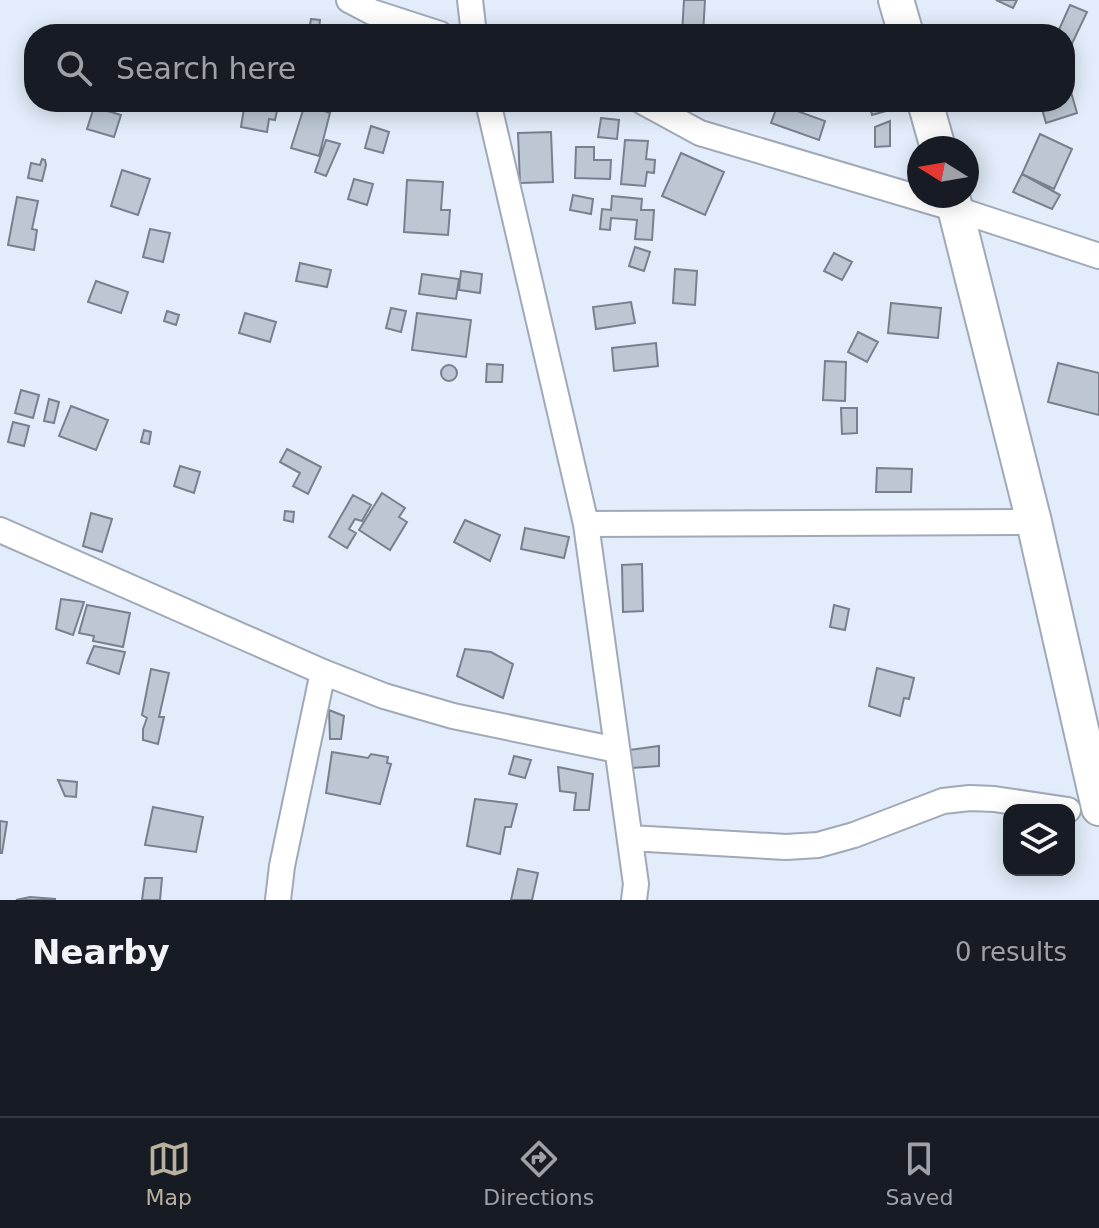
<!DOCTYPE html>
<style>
body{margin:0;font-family:"DejaVu Sans",sans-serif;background:#242831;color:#f1f3f6}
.controls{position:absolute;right:24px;bottom:24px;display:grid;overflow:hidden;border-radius:16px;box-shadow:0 4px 20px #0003}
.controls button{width:72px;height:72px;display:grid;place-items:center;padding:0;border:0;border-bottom:2px solid #363941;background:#171b24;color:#f1f3f6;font:40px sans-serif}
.compass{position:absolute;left:907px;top:136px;width:72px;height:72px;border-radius:50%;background:#171b24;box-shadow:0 4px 20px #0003;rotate:281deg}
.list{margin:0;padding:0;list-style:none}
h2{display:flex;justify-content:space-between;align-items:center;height:104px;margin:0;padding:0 32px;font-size:34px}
h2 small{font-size:26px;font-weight:400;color:#9ea1a6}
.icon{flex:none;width:44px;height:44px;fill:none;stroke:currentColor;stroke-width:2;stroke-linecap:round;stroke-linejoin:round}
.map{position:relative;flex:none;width:1099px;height:900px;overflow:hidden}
.search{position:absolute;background:#171b24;box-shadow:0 4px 20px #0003;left:24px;right:24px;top:24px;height:88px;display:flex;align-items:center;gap:20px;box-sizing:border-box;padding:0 28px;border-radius:32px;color:#9ea1a6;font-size:30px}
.sheet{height:216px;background:#171b24}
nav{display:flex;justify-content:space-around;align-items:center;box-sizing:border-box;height:112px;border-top:2px solid #363941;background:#171b24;font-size:22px;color:#9ea1a6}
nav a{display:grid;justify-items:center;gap:4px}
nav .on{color:#b9b19d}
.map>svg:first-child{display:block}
</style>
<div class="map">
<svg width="1099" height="900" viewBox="0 0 1099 900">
<rect width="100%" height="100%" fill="#e2ecfa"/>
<path fill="#bdc7d4" stroke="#78808d" stroke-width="2" d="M 684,0 L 705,0 L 703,34 L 682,34 Z
M 996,0 L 1017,0 L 1013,8 Z
M 1070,5 L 1087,12 L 1068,52 L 1065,51 L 1065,34 L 1057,34 Z
M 311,19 L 320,20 L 319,29 L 338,32 L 338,34 L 302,34 L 303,29 L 309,30 Z
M 1071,92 L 1077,113 L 1046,123 L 1040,102 L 1065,102 L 1065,94 Z
M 245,102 L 279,102 L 275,120 L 269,119 L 267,132 L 241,127 Z
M 869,102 L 884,102 L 886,111 L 872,115 Z
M 305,104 L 330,113 L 319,156 L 291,148 Z
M 778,104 L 825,121 L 819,140 L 771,123 Z
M 94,107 L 121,115 L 114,137 L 87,129 Z
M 601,118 L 619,120 L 617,139 L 598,137 Z
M 890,121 L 890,146 L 875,147 L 875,127 Z
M 371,126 L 389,132 L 383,153 L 365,148 Z
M 551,132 L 553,182 L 520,183 L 518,133 Z
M 1040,134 L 1072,149 L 1054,189 L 1022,174 Z
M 326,140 L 340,144 L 326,176 L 315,172 Z
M 625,140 L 648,141 L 646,159 L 655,160 L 654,173 L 647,172 L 645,186 L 621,184 Z
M 576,147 L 594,147 L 594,160 L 611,160 L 610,179 L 575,178 Z
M 681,153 L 724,172 L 705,215 L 662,196 Z
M 42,159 L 45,160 L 46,165 L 42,181 L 28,178 L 31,163 L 40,165 Z
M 122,170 L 150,179 L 138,215 L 111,206 Z
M 1022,174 L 1060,195 L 1052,209 L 1013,192 Z
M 354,179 L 373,184 L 367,205 L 348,199 Z
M 407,180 L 443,182 L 441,210 L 450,210 L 448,235 L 404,232 Z
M 573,195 L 593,199 L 591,214 L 570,210 Z
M 612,196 L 642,199 L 641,210 L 654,210 L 652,240 L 635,239 L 637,220 L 611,218 L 610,230 L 600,229 L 602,209 L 611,210 Z
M 17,197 L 38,201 L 32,229 L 37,230 L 34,250 L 8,245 Z
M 150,229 L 170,233 L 163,262 L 143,257 Z
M 635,247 L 650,252 L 644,271 L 629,266 Z
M 834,253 L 852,262 L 842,280 L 824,271 Z
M 300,263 L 331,270 L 327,287 L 296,281 Z
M 675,269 L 697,271 L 695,305 L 673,303 Z
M 461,271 L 482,274 L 480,293 L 459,290 Z
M 422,274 L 459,279 L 456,299 L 419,294 Z
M 96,281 L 128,292 L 121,313 L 88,302 Z
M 631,302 L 635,323 L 596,329 L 593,307 Z
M 891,303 L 941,308 L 938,338 L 888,333 Z
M 391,308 L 406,311 L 401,332 L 386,328 Z
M 167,311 L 179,315 L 176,325 L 164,321 Z
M 245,313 L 276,322 L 270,342 L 239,333 Z
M 417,313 L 471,320 L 466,357 L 412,350 Z
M 858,332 L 878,342 L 867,362 L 848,352 Z
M 656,343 L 658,366 L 614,371 L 612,348 Z
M 825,361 L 846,362 L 845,401 L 823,400 Z
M 1058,363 L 1099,373 L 1099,415 L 1048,402 Z
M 487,364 L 503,365 L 502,382 L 486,382 Z
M441 373a8 8 0 1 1 16 0a8 8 0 1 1-16 0Z
M 21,390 L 39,395 L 33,418 L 15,413 Z
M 49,399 L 59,402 L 54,423 L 44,421 Z
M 71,406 L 108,420 L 96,450 L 59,436 Z
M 841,408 L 857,408 L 857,433 L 842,434 Z
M 13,422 L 29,426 L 24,446 L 8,442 Z
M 144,430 L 151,432 L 149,444 L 141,442 Z
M 287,449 L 321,467 L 308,494 L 293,486 L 300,473 L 280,462 Z
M 180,466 L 200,472 L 194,493 L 174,486 Z
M 877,468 L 912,469 L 911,492 L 876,492 Z
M 382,493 L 405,508 L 399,517 L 407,522 L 390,550 L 359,530 Z
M 353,495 L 371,505 L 362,521 L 355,519 L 349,529 L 356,533 L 347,548 L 329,537 Z
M 285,511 L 294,512 L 293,522 L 284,520 Z
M 91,513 L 112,519 L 102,552 L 83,546 Z
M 465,520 L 500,535 L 490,561 L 454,542 Z
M 525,528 L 569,537 L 564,558 L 521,549 Z
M 642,564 L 643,611 L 623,612 L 622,565 Z
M 61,599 L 84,602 L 73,635 L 56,629 Z
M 87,605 L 130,613 L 123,647 L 93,641 L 94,636 L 79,633 Z
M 834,605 L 849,609 L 845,630 L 830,627 Z
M 94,646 L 125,652 L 119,674 L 87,663 Z
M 465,649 L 491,652 L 513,664 L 503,698 L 457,676 Z
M 877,668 L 914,678 L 909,699 L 904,698 L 900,716 L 869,706 Z
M 151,669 L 169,673 L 159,717 L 164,717 L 158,744 L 143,740 L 143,729 L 147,718 L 142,715 Z
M 329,710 L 344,716 L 341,739 L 330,739 Z
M 659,746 L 659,766 L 632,768 L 629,750 Z
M 332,752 L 368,758 L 371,754 L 388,757 L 387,763 L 391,764 L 380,804 L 326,793 Z
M 514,756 L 531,760 L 525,778 L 509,774 Z
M 558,767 L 593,774 L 589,810 L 574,810 L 576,793 L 560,791 Z
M 58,780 L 77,782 L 76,797 L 65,796 Z
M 475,799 L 517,804 L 511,827 L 505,827 L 500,854 L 467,846 Z
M 153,807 L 203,817 L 196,852 L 145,845 Z
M 0,821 L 7,822 L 2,853 L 0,853 Z
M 518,869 L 538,873 L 532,900 L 511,900 Z
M 145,878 L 162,878 L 160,900 L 142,900 Z
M 30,897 L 55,899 L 55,900 L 16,900 Z"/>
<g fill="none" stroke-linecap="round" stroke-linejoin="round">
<defs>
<path id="street" d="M 349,0 L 372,12 L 440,34
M 470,0 L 474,34
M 488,102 L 586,524 L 636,884 L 634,900
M 643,102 L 700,133 L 956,209 L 1099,256
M 586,524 L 1034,522
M 0,530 L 323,672 L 384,696 L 453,716 L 617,750
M 630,838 L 786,847 L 818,845 L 854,835 L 943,801 L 970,798 L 994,799 L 1068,810
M 278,900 L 282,866 L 323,672"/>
<path id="secondary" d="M 896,0 L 906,34
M 925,102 L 938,148
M 952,196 L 1034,522 L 1099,808"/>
</defs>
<use href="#street" stroke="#a0a9b6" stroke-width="28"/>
<use href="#secondary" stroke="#a0a9b6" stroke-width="38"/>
<use href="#street" stroke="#fff" stroke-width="24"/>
<use href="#secondary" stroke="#fff" stroke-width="34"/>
</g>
</svg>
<div class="controls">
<button><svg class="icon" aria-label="layers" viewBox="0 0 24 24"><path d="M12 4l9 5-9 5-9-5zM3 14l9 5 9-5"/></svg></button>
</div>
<svg class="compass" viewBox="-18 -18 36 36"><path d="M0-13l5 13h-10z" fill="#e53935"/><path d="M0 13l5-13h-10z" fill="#9ea1a6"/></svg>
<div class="search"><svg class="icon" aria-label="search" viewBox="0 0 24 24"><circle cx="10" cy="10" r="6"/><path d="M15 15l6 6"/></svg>Search here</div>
</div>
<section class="sheet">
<h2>Nearby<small>0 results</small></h2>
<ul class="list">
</ul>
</section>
<nav>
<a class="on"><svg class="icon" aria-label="map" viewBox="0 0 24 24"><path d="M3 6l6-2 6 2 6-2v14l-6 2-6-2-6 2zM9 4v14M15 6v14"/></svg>Map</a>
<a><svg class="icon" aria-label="directions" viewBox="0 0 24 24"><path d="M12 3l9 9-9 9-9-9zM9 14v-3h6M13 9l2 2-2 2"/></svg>Directions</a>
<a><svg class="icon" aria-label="saved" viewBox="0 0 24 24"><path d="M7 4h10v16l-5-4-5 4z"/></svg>Saved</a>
</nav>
